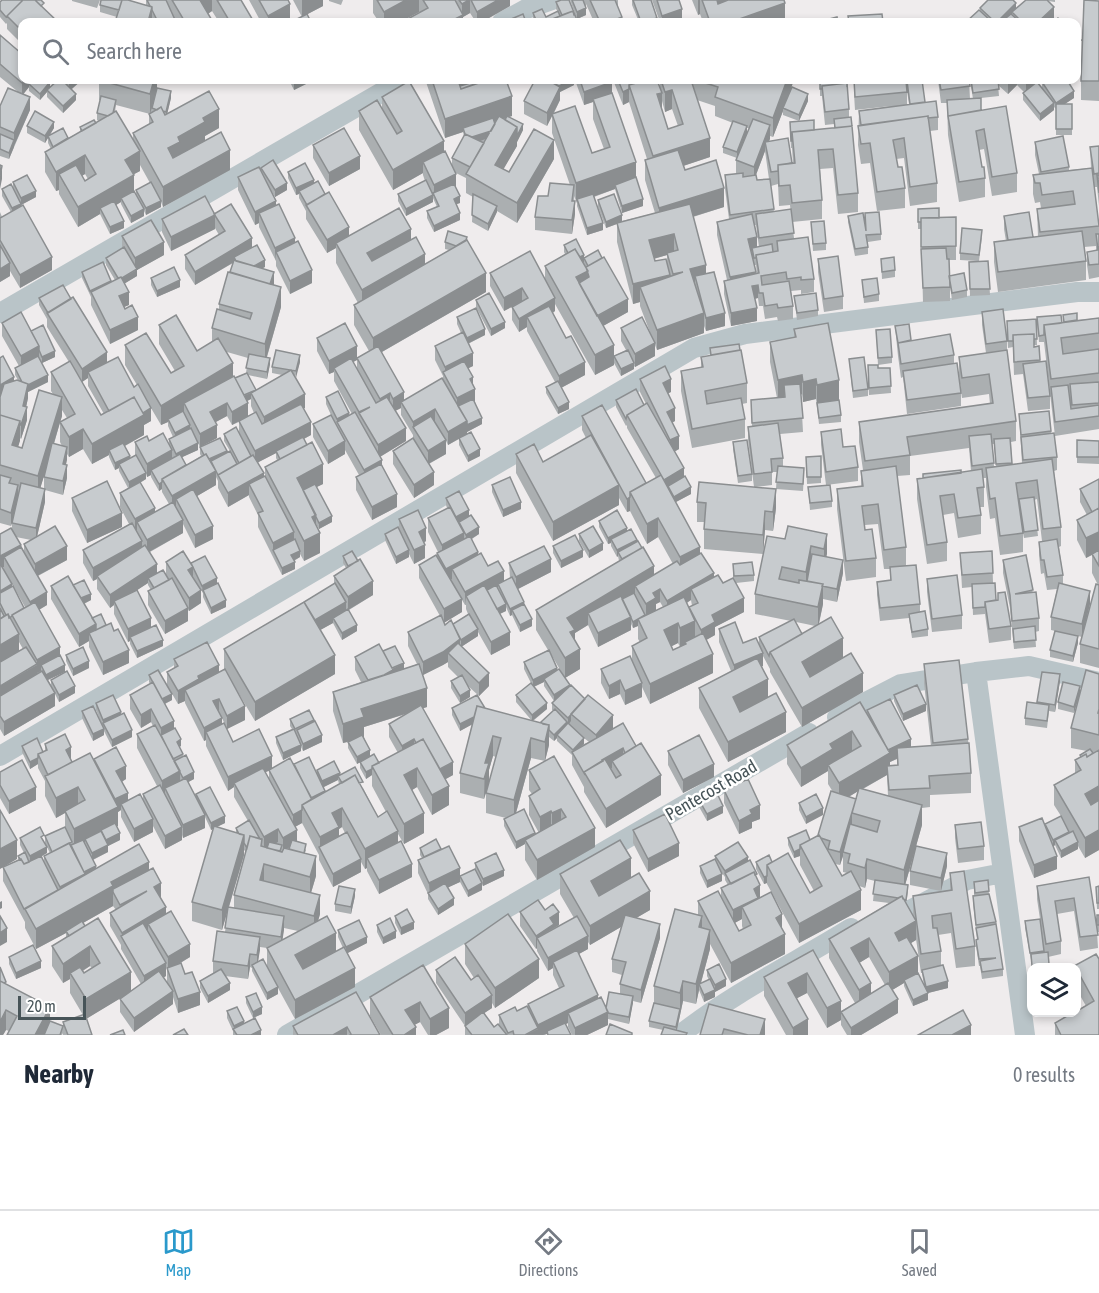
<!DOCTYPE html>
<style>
body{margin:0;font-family:"Asap Condensed",sans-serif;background:#f2f2f3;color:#1f2937}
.controls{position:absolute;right:18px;bottom:18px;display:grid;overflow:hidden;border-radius:12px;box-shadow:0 3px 9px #0003}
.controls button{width:54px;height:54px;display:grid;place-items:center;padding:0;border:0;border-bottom:2px solid #e0e1e3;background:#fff;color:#1f2937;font:30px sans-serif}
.scale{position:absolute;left:18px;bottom:15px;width:68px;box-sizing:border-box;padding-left:6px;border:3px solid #475458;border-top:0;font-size:16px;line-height:21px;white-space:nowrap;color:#475458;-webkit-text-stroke:4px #fff;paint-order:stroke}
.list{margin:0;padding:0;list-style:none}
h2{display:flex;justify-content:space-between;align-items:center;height:78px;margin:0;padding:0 24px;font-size:26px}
h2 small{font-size:20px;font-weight:400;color:#747a83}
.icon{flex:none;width:33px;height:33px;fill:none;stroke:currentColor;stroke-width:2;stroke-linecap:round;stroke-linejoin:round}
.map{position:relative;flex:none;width:1099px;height:1035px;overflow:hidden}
.search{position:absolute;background:#fff;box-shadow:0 3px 9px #0003;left:18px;right:18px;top:18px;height:66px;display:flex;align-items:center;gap:15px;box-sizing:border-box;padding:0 21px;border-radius:12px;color:#747a83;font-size:22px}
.sheet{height:174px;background:#fff}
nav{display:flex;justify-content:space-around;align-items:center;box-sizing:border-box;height:84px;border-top:2px solid #e0e1e3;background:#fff;font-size:16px;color:#747a83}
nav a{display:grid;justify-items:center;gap:3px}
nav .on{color:#2a99cb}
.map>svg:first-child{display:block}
</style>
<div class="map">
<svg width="1099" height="1035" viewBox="0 0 1099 1035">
<rect width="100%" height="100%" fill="#efeced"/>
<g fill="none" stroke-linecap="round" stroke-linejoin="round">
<path stroke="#b9c4c8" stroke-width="20" d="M 502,22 L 526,9 L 552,0
M 0,313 L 403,80
M 976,672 L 1025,1035
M 837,717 L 901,684 L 976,672 L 1029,666 L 1099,682
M 0,756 L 694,348 L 745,334 L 1077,292 L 1099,292
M 884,918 L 904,913 L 967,880 L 1003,873
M 685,1031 C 737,991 796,962 851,928
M 287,1035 L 809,733"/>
</g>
<path fill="#abafb1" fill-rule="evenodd" d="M 72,0 L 100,0 L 97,8 L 72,1 Z
M 146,0 L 241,0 L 254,22 L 219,22 L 212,11 L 208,14 L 213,22 L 115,22 L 117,17 L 100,12 L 100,5 L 146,5 Z
M 249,0 L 288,0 L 290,22 L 261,22 Z
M 293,0 L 323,0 L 323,6 L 302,17 Z
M 329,0 L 343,0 L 341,5 L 329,1 Z
M 373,0 L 510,0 L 510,6 L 482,22 L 476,22 L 470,13 L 463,17 L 463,22 L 419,13 L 419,12 L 400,22 L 379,22 L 373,13 Z
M 570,0 L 586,0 L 586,15 L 577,19 Z
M 586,0 L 618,0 L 618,8 L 622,22 L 594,22 L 586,4 Z
M 632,0 L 651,0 L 657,22 L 639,22 L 632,5 Z
M 652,0 L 679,0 L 682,22 L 660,22 Z
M 692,0 L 784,0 L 785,22 L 703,22 L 700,14 L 698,15 Z
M 1026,0 L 1055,0 L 1055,2 L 1048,1 L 1054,21 L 1052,22 L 966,22 L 980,11 L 980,8 L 1016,9 Z
M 1099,1 L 1099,101 L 1081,100 L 1081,81 Z
M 0,2 L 44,9 L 22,22 L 22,44 L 7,29 L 7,23 L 6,24 L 0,17 Z
M 556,2 L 575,17 L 578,22 L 534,22 L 533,20 L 533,13 L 546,17 L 558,12 L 556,9 Z
M 0,35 L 22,80 L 50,88 L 58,80 L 82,80 L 72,89 L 76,100 L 63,113 L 47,97 L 47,92 L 40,100 L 29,91 L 29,87 L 23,94 L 30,110 L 9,159 L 0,156 L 0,106 L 17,91 L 0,77 Z
M 99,80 L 157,80 L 157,88 L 171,98 L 167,114 L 219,128 L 205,136 L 205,141 L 230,170 L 163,207 L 161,202 L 161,207 L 146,215 L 144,211 L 144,216 L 131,223 L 121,204 L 121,202 L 116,205 L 124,228 L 110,234 L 100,214 L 78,227 L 59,194 L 59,190 L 56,191 L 45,172 L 45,152 L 51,149 L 48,143 L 48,138 L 45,143 L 27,133 L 27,126 L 54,128 L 49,136 L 68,138 L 80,132 L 80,127 L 96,123 L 99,121 L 97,120 L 97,113 L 101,100 L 99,100 ZM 116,105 L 150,114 L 149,114 L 149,124 L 133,133 L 133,140 L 115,112 ZM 140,165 L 150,183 L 136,190 L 136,195 L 134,191 L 134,174 L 140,171 ZM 85,174 L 88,179 L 85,181 L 82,176 Z
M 289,80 L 314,80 L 294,90 Z
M 426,80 L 506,80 L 512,116 L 509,117 L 523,130 L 517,142 L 517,146 L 503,169 L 509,172 L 554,159 L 517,223 L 497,211 L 488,231 L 472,222 L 473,197 L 466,193 L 466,178 L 456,173 L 456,188 L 460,203 L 456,204 L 460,220 L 434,232 L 427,218 L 427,211 L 437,207 L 433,198 L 433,202 L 406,216 L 398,201 L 398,194 L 425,181 L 423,175 L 423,173 L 393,190 L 359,130 L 359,111 L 382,108 L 382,97 L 444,152 L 452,165 L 452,158 L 464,136 L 463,132 L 445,138 L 426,82 Z
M 574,80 L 574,85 L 560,92 L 560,100 L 554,113 L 592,153 L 604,149 L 593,119 L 593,102 L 584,105 L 575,80 L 611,80 L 612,93 L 636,178 L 643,206 L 622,213 L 615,189 L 594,197 L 603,230 L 587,235 L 577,206 L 577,203 L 574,196 L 575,214 L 572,234 L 535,230 L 535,217 L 548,196 L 570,185 L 552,133 L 552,116 L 547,126 L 524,114 L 524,101 Z
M 613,80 L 657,80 L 660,87 L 660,80 L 691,80 L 693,86 L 693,80 L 794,80 L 791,87 L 808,101 L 799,121 L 783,115 L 783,111 L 773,137 L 770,136 L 769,142 L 792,163 L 793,163 L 792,148 L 791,148 L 790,129 L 814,130 L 834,128 L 834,124 L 825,125 L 822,96 L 820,96 L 820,80 L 849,109 L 849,117 L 858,193 L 858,212 L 838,214 L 833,168 L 820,169 L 822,200 L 822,219 L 792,222 L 794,238 L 814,279 L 814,292 L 801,294 L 801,290 L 791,291 L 793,306 L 793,319 L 778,321 L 777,317 L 765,319 L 763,306 L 759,306 L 758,298 L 755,299 L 757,321 L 731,326 L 724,294 L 724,281 L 727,280 L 717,235 L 717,222 L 729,219 L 725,189 L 725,175 L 736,174 L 736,160 L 749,128 L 747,128 L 747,133 L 737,158 L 723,153 L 723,147 L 733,123 L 715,116 L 715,106 L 697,100 L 710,157 L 683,166 L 685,170 L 724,207 L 693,217 L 706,274 L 725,326 L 706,331 L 704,326 L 704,333 L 657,350 L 655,345 L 655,356 L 635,367 L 634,366 L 634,369 L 621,376 L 614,363 L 614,356 L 626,350 L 621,341 L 621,328 L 651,335 L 640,306 L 640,302 L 633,304 L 617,242 L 617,224 L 606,228 L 598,207 L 598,200 L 622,221 L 655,213 L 645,180 L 645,160 L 647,159 L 629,102 L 623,105 ZM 662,101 L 665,112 L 672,109 L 678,126 L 668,129 L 662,109 ZM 765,151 L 769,179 L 757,180 L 756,175 ZM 778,184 L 779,206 L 790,205 L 791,214 L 774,212 L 771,186 ZM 755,225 L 756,225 L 759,247 L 757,247 ZM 667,255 L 667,265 L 655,261 L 654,259 ZM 754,265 L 756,265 L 757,274 L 756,274 Z
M 854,80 L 922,80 L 925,102 L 938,117 L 938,130 L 930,131 L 937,183 L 937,202 L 910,206 L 904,158 L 896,159 L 898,167 L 905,188 L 905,208 L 877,211 L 870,163 L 861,164 L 858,145 L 859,111 L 891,106 L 855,110 L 854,94 ZM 907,91 L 909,104 L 907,104 Z
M 938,80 L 969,80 L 970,99 L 973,99 L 970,80 L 1040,80 L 1037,82 L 1042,88 L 1042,82 L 1059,82 L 1074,98 L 1064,104 L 1072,104 L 1072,135 L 1056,135 L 1056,109 L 1054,107 L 1054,110 L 1040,121 L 1023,100 L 1023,93 L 1024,92 L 1017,85 L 1008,94 L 998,85 L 999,96 L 981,98 L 981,110 L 1017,173 L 1017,192 L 992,196 L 984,149 L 979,150 L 982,167 L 985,178 L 985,197 L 959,202 L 948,135 L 947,103 L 941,103 Z
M 1035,142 L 1069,167 L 1069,170 L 1091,168 L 1090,147 L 1099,146 L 1099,206 L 1097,187 L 1094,187 L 1099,226 L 1099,277 L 1089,279 L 1087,265 L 1087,252 L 1096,251 L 1096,246 L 1084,247 L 1086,261 L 1086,280 L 998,292 L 994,262 L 994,242 L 1006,241 L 1004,229 L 1004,216 L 1033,237 L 1038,237 L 1037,209 L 1041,208 L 1040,202 L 1035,203 L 1033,194 L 1033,175 L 1039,174 L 1035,155 Z
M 313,145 L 360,169 L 329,186 L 313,158 Z
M 261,168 L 287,190 L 275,197 L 268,186 L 276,205 L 295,242 L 312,283 L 290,294 L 276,266 L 276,261 L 259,227 L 259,223 L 255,225 L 238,190 L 238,177 L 261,172 Z
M 288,172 L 314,183 L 325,195 L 349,236 L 411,240 L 425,264 L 449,250 L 445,249 L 445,242 L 467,240 L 486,292 L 382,352 L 404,400 L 443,381 L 443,376 L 435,360 L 435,346 L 461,333 L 457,324 L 457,317 L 485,335 L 468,344 L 473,366 L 468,368 L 473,384 L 475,402 L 482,424 L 467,432 L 467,434 L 480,456 L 468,462 L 459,445 L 459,439 L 448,445 L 446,441 L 446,454 L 429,464 L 434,485 L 414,498 L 393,464 L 393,451 L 413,438 L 413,435 L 401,415 L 401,408 L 395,411 L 406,441 L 380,457 L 382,465 L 397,507 L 372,520 L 356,490 L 356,477 L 359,475 L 345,450 L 345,454 L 328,464 L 313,437 L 313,424 L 331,415 L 326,404 L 326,397 L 349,415 L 352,414 L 334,381 L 334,372 L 329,374 L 317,351 L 317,338 L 357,358 L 369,351 L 354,325 L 354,305 L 358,303 L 336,263 L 336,248 L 327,253 L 306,219 L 306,211 L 299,198 L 299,194 L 296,195 L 288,178 ZM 357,360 L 357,370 L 353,362 Z
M 13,182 L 36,197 L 21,205 L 21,206 L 52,270 L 20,288 L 10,271 L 10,276 L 0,282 L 0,212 L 2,217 L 11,212 L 2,196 L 2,189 L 13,188 Z
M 918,209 L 939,218 L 956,217 L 956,260 L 949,260 L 949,276 L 967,290 L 967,297 L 952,300 L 950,286 L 950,301 L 923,302 L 921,229 L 918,229 Z
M 214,215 L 252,248 L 265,267 L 262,268 L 274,285 L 281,307 L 267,357 L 270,364 L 267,379 L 248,375 L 256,390 L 282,375 L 272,373 L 272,367 L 300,362 L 295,378 L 305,408 L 304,408 L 311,435 L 304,439 L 323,484 L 316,487 L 332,522 L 319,529 L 316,524 L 320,553 L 304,561 L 300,554 L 300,557 L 294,561 L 295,569 L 282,575 L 258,527 L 258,515 L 249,497 L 249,495 L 228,507 L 218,488 L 218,481 L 216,477 L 216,485 L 197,496 L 213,539 L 195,548 L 183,524 L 183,533 L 150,552 L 157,573 L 166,575 L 166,562 L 191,563 L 217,583 L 226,607 L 211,614 L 203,597 L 203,593 L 201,590 L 201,603 L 189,611 L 188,610 L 188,621 L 165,634 L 148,605 L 148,591 L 151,590 L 148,585 L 148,583 L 137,590 L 151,627 L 163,646 L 137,658 L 130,644 L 130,641 L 128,642 L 114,614 L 114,605 L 110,608 L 97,589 L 97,579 L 93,581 L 83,563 L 83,550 L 129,524 L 120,507 L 120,493 L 128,488 L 119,471 L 119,468 L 115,470 L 109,457 L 109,455 L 92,464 L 83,449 L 69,457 L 67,454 L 66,464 L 67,478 L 63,495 L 45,490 L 45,502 L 37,537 L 67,560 L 38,576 L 47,605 L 39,610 L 48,680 L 51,685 L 51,680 L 75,693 L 59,702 L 55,694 L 55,706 L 4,736 L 0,729 L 0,534 L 12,530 L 12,523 L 15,511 L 11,526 L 0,523 L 0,358 L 14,381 L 18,380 L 15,375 L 15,368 L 19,366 L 2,336 L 2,323 L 31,331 L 55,357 L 42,363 L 48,382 L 28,392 L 28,398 L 26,407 L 27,420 L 21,439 L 20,438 L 18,447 L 22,448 L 53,394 L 51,391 L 51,372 L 69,362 L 47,327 L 47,319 L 39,305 L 39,298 L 134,387 L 137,385 L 125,365 L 125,345 L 171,373 L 175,371 L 159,344 L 159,325 L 197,351 L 212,342 L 212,328 L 219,310 L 219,304 L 233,263 L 195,285 L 185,269 L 185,255 L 219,235 L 215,228 L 215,229 L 171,251 L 162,232 L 162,219 ZM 227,352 L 248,358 L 246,373 L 235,378 L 233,377 ZM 88,378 L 88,386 L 104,414 L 101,415 L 82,382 ZM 251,399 L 251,406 L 254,413 L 248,416 L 247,401 ZM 151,408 L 161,425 L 168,422 L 168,426 L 173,437 L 169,439 L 169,443 L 149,441 L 135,442 L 135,455 L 130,458 L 125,446 L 144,435 L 144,425 L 151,421 ZM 62,410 L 67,418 L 60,422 L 62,416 ZM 227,416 L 232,425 L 239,422 L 239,433 L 224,434 L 224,441 L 230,451 L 227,452 L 200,447 L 200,454 L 201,456 L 186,465 L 182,457 L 198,450 L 192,432 L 200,447 L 217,438 L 216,422 ZM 60,422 L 60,442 L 62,446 L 54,444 ZM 276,453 L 276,458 L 277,460 L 265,467 L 265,477 L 264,476 L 258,462 ZM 146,474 L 147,477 L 151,475 L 151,477 L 159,491 L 162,489 L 162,492 L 169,504 L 155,512 L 140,483 L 146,479 ZM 44,476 L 44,488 L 40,488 ZM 16,537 L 31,540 L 24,544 L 24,551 ZM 4,567 L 4,570 L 25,607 L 24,608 L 12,587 L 3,568 ZM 19,642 L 23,649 L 19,651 Z
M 848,216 L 865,228 L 881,234 L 881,240 L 868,242 L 868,254 L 855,256 L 848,222 Z
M 811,222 L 826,243 L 826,250 L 813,251 Z
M 122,236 L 164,255 L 137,270 L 137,276 L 125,283 L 129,305 L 124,307 L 138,330 L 110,344 L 91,305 L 91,297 L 82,278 L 82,272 L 111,282 L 115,280 L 106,265 L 106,258 L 122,248 Z
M 982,237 L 979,261 L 988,261 L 990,295 L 970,296 L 969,262 L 977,261 L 960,260 L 960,253 Z
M 564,245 L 584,258 L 628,312 L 603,326 L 614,365 L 595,375 L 555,304 L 555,311 L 553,313 L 585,375 L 561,388 L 569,409 L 558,414 L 546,393 L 546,387 L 555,382 L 527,331 L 527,327 L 519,332 L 512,320 L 512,307 L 504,311 L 490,286 L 490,273 L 545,279 L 545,266 L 565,254 L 564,252 Z
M 818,259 L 843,296 L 843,309 L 824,312 L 818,272 Z
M 881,259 L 895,270 L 895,277 L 882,279 Z
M 151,278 L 180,287 L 157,297 L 151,285 Z
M 862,280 L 879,294 L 879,301 L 864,303 Z
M 794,296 L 818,310 L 818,316 L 797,320 Z
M 476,300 L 505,328 L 491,336 L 476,307 Z
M 982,312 L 1007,341 L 1007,351 L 1016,421 L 1016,441 L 1011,442 L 1012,464 L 1022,463 L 1019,414 L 1049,411 L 1051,433 L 1057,457 L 1057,470 L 1054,471 L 1061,527 L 1061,546 L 1059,547 L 1063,575 L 1063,584 L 1090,604 L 1082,637 L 1078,636 L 1078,643 L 1073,662 L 1050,657 L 1050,650 L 1064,633 L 1051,630 L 1051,617 L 1057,589 L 1047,590 L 1044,573 L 1041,574 L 1039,555 L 1039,542 L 1042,541 L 1037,499 L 1034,500 L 1038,536 L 1024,538 L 1021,522 L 1023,533 L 1023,552 L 1000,555 L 995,518 L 990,519 L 986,487 L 986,478 L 983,478 L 984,487 L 984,507 L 980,507 L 981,515 L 981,534 L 958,538 L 954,513 L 943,515 L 947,542 L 947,561 L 927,564 L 917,499 L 917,479 L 971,471 L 969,448 L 910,456 L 910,475 L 897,476 L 906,547 L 906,566 L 920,604 L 920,612 L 928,629 L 928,636 L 912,638 L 909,618 L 880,621 L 877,595 L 877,582 L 890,580 L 890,569 L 884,569 L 878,524 L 865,525 L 865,530 L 876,558 L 876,577 L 846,581 L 837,509 L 837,489 L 861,486 L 861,471 L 863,470 L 859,442 L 859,422 L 990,404 L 989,394 L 962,398 L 959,376 L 959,357 L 986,353 L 982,325 ZM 992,444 L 994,444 L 996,466 L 994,466 Z
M 1063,315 L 1077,320 L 1099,318 L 1099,429 L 1055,436 L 1044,342 L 1039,342 L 1037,317 L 1062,323 L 1063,322 Z
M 1036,319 L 1037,345 L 1034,345 L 1034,347 L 1039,346 L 1040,362 L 1050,396 L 1050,409 L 1028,411 L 1023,374 L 1014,375 L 1013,347 L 1008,348 L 1007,328 Z
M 895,326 L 911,340 L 954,355 L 954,364 L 961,393 L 961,406 L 907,414 L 903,377 L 901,378 L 898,356 Z
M 794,329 L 839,400 L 833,401 L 841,415 L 841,422 L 819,424 L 816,399 L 803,402 L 802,394 L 801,395 L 803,432 L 780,434 L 783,458 L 783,466 L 804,474 L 803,491 L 776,489 L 777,472 L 772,472 L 772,485 L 756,487 L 776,508 L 773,531 L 765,530 L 763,554 L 704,549 L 704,522 L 697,522 L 697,502 L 754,487 L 748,440 L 748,427 L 752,426 L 751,400 L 777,398 L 770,362 L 770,342 L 794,337 Z
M 876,330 L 892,357 L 892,363 L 878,365 Z
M 710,348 L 747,383 L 747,403 L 742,404 L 745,419 L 745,438 L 692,448 L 681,391 L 681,371 L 701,367 L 701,357 L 710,356 Z
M 849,359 L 868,389 L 868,396 L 853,398 Z
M 878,368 L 890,368 L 891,393 L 869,395 L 868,372 Z
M 640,379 L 671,392 L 668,393 L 675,421 L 672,423 L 679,449 L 674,452 L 691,494 L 676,502 L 700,553 L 714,577 L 723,583 L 733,579 L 733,564 L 754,575 L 754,581 L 736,583 L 744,612 L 715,627 L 715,635 L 706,640 L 713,673 L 650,704 L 642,687 L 642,697 L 625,705 L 620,694 L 609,699 L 601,683 L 601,669 L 632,661 L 632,646 L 640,642 L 638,639 L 638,626 L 633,628 L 631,624 L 631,630 L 598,647 L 588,625 L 575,633 L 575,640 L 580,669 L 565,678 L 570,685 L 613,728 L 661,795 L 606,828 L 584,792 L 584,787 L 572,765 L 572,755 L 557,741 L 557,738 L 554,741 L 549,737 L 549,745 L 545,761 L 595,847 L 537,880 L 525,860 L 525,844 L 516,849 L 504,826 L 504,819 L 506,818 L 486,813 L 486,793 L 496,757 L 493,756 L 489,770 L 489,783 L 484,799 L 460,793 L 460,773 L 472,724 L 460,731 L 452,715 L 452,708 L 485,708 L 532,721 L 516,702 L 516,695 L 531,683 L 524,669 L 524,662 L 548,650 L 536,630 L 536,610 L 619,561 L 618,556 L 617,557 L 611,546 L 611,543 L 608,544 L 599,527 L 599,521 L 627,531 L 637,542 L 654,575 L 673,564 L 658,537 L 647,544 L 630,511 L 627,512 L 619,498 L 619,505 L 553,541 L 516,473 L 516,454 L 543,462 L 586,438 L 582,430 L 582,416 L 646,483 L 656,478 L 627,428 L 627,425 L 626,426 L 616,407 L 616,400 L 644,405 L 646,404 L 640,392 ZM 691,600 L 692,606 L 689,608 L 687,603 ZM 660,602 L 663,607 L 656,611 L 656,604 ZM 678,643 L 680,647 L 673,650 L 672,646 ZM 549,651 L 565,678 L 557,670 ZM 544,682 L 544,686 L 554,701 L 552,703 L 552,710 L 554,711 L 541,722 L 541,723 L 533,721 L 547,709 L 534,687 ZM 584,738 L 589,742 L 584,744 ZM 531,758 L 545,761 L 529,770 L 529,790 L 532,794 L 529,796 L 529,815 L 539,833 L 535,835 L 516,813 Z
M 821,432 L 843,447 L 858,467 L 858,481 L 826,485 L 821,445 Z
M 1077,440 L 1099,441 L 1099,464 L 1077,463 Z
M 733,442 L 752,474 L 752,481 L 738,483 L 733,449 Z
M 821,456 L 821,483 L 807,484 L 806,457 Z
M 1099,479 L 1099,668 L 1080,663 L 1080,644 L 1098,585 L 1092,573 L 1092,555 L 1086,558 L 1077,540 L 1077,520 L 1087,515 L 1080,502 L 1080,489 Z
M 492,485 L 521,509 L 503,517 L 492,492 Z
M 808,487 L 832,501 L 832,507 L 810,510 Z
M 72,498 L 122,527 L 87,543 L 72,511 Z
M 446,498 L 469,516 L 479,534 L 472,539 L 478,555 L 488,566 L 504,581 L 510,578 L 509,563 L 551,572 L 518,589 L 532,626 L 520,632 L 512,615 L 510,616 L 506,607 L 506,611 L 500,614 L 510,645 L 491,655 L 478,632 L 478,636 L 461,647 L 489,686 L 479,696 L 467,685 L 470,697 L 460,703 L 451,688 L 451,681 L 458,677 L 448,667 L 448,662 L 443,665 L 423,675 L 427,707 L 423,708 L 453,775 L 445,779 L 449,805 L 432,815 L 417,787 L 412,790 L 424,833 L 404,844 L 398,834 L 398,842 L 412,877 L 379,894 L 367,871 L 367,868 L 365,869 L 361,862 L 361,872 L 333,887 L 319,860 L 319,855 L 302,823 L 295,827 L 297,842 L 306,850 L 305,853 L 316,876 L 311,893 L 320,914 L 318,921 L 336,952 L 343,948 L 338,937 L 338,930 L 367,943 L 347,953 L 355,987 L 295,1019 L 278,988 L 278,994 L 267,1000 L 252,971 L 252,968 L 250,967 L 248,979 L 225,976 L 230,990 L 208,1003 L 200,988 L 200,981 L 213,973 L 213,961 L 225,932 L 228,909 L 222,930 L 192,921 L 192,902 L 214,828 L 211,830 L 205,817 L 205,828 L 183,838 L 182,835 L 182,840 L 165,849 L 153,826 L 153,832 L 134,842 L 121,817 L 121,810 L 118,812 L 117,826 L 120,840 L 108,846 L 108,852 L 93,860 L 96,869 L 149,870 L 161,897 L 160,897 L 166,914 L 190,957 L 179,964 L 185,974 L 200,1005 L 178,1013 L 173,997 L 173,1004 L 134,1032 L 120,1012 L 120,999 L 125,995 L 86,1019 L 92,1035 L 63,1035 L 63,1033 L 62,1035 L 7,1035 L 9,1031 L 6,1030 L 3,1035 L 0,1035 L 6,984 L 50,1022 L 63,1026 L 63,1022 L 83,1015 L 70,993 L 70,979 L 63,983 L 52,966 L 52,946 L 66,938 L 66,933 L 36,949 L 25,928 L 25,922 L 3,881 L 3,867 L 18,860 L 18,856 L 24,853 L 20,845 L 20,838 L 44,842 L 45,843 L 45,836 L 65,827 L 65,813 L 56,818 L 45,796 L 45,781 L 38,768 L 38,764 L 30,769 L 22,752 L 22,746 L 43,752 L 45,751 L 45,744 L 71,760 L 72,762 L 94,760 L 126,779 L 122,782 L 128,800 L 143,800 L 143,794 L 157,786 L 137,748 L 137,734 L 153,726 L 151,722 L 141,728 L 130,709 L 130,695 L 150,684 L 149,682 L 149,675 L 172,700 L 165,704 L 181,746 L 179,747 L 194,779 L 188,782 L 196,798 L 196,794 L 225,823 L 216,827 L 236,833 L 236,828 L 248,821 L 234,797 L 234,787 L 228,791 L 206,746 L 206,740 L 204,741 L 185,703 L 185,701 L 178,704 L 167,685 L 167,672 L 174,668 L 174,659 L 219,672 L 224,669 L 224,649 L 334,584 L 334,576 L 346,568 L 343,563 L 343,556 L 373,595 L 349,610 L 357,631 L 342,640 L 333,623 L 320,630 L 335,674 L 255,721 L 233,684 L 245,720 L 227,729 L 222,718 L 222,724 L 233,742 L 272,768 L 294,765 L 317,775 L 317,770 L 340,775 L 363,788 L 378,817 L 386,812 L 372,786 L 372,775 L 366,779 L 360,768 L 360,762 L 357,764 L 348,748 L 348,742 L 343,743 L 333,711 L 333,692 L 361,682 L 355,670 L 355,657 L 383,652 L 404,669 L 417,664 L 408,646 L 408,632 L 440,616 L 419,578 L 419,565 L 437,557 L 437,553 L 438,552 L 428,532 L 428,518 L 447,508 L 446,505 ZM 462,600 L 465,605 L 466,605 L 466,609 L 468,614 L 453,624 L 445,625 L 444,622 L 462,612 ZM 406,714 L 389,724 L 389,737 L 398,753 L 379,763 L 370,756 L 364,737 L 364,727 ZM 269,771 L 269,778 L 265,772 ZM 338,780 L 339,784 L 325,792 L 323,787 ZM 342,827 L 345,833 L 339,836 L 339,829 ZM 47,847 L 50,853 L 44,856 L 44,861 L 42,856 L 47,853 ZM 244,850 L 246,852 L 234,895 L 234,908 L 229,907 L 244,855 ZM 113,906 L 116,910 L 110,913 L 110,926 L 121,945 L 121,949 L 141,984 L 131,991 L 83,923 ZM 284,928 L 298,931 L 282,940 ZM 260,947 L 267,948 L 267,967 L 258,961 ZM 90,966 L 92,968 L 84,973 L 83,971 ZM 166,967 L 167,968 L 167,983 L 163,978 L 166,976 Z
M 399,519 L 426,541 L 424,543 L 425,558 L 414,564 L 409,554 L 409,557 L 396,564 L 385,540 L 385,534 L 399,529 Z
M 579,534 L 603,550 L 589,558 L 579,541 Z
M 827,534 L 826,556 L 843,573 L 837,602 L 823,599 L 823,604 L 819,624 L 843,658 L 863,692 L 802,727 L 770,672 L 770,669 L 763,656 L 762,666 L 768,697 L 786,732 L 728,762 L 699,708 L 699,688 L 731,671 L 719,642 L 719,629 L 743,643 L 759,646 L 759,637 L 791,621 L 755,614 L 755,594 L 785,539 ZM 796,622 L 806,624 L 815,626 L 802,634 Z
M 553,546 L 583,557 L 561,568 L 553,553 Z
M 992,551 L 993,583 L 996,600 L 998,600 L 998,593 L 1011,626 L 1011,640 L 989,643 L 985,614 L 973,615 L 972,587 L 962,588 L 960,553 Z
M 1003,560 L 1033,592 L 1039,618 L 1039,631 L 1035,632 L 1036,647 L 1014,649 L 1010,608 L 1003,573 Z
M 927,579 L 962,615 L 962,629 L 932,632 L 927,592 Z
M 73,585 L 91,600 L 84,604 L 92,618 L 106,625 L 129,663 L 103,675 L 89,647 L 89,641 L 79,647 L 51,599 L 51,586 Z
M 66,655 L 89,668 L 73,676 L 66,661 Z
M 924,664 L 968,739 L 971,773 L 971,793 L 930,795 L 930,807 L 922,808 L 922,825 L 905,885 L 908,892 L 906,904 L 913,915 L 913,896 L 950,890 L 950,873 L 975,946 L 975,966 L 956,968 L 951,933 L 938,935 L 941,951 L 941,965 L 948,988 L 928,993 L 928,1000 L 913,1006 L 904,986 L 904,983 L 892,990 L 898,1013 L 861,1035 L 847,1035 L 841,1025 L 841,1020 L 827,1028 L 807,993 L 797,998 L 808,1035 L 786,1035 L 764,996 L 764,977 L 813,950 L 841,1011 L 855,1003 L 829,958 L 829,939 L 889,903 L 873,901 L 875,881 L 867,879 L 865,888 L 859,886 L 861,910 L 799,943 L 767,884 L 767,883 L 764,884 L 756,869 L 756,862 L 772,862 L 810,893 L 814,891 L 800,865 L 800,856 L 794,858 L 788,845 L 788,838 L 810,840 L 818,835 L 833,792 L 828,784 L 828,771 L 801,787 L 787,764 L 787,745 L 867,714 L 867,710 L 911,747 L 931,746 L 924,683 ZM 897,759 L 897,765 L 890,766 L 890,762 ZM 887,775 L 888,796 L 863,789 ZM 858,791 L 856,799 L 849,797 ZM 843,856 L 843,872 L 847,873 L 842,876 L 835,864 L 840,865 ZM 916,939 L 921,973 L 922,973 L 924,986 L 918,974 L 911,943 L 916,940 ZM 869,957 L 885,985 L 871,994 L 859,963 Z
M 1042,672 L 1060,681 L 1055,712 L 1049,711 L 1047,728 L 1025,725 L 1025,718 L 1037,703 Z
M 1099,674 L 1099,850 L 1085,858 L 1078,846 L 1078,849 L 1061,858 L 1055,845 L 1053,846 L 1057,869 L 1034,878 L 1019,841 L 1019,827 L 1045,826 L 1061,816 L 1054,805 L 1054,785 L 1075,773 L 1075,760 L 1080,757 L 1080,755 L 1087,751 L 1071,748 L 1071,728 ZM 1062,818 L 1070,833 L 1069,833 Z
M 1080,693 L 1074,713 L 1058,709 L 1058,702 Z
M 894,695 L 926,711 L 903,721 L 894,701 Z
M 96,703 L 121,714 L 132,737 L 112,747 L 104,731 L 104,735 L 93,741 L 82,718 L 82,711 L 103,727 L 96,710 Z
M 290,719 L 314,722 L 322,742 L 303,751 L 301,747 L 301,751 L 283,760 L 276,743 L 276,737 L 292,729 L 290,726 Z
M 668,751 L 714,777 L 683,793 L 668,765 Z
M 0,772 L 36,800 L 9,814 L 0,798 Z
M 724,790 L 760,819 L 752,822 L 752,828 L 739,834 L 724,803 Z
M 816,794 L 806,824 L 799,810 L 799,803 Z
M 698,798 L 723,813 L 707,821 L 698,805 Z
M 955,825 L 984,846 L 984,860 L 958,863 L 955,838 Z
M 633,830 L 679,856 L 648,872 L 633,843 Z
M 420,848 L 460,882 L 448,887 L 454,905 L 438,915 L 428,899 L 428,894 L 418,873 L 418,860 L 422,858 L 420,855 Z
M 715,856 L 748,861 L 757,879 L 760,897 L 782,930 L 785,954 L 731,983 L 710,944 L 710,949 L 701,983 L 709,980 L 707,976 L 707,970 L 726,986 L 715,992 L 715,997 L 704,1002 L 699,990 L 696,1004 L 683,1001 L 677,1030 L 687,1035 L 649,1027 L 649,1021 L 654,1003 L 654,986 L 698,915 L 698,901 L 721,898 L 721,888 L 728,885 L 725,880 L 725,877 L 722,873 L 722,881 L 707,888 L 700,873 L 700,866 L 715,859 ZM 742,919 L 742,926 L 743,929 L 739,931 L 734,923 Z
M 475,863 L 504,876 L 483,886 L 482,885 L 482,890 L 468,897 L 460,882 L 460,876 L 475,869 Z
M 947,866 L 941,891 L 910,885 L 910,871 Z
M 560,874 L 631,878 L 650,910 L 636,918 L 660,938 L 641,1003 L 633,1001 L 629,1024 L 608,1019 L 608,1025 L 587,1035 L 572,1035 L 568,1027 L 568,1023 L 566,1024 L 571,1035 L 547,1035 L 547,1034 L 544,1035 L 465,1035 L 465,1026 L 436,983 L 436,970 L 471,980 L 474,978 L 465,964 L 465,944 L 539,978 L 495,1008 L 492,1003 L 492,1008 L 484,1013 L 494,1027 L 499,1025 L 499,1015 L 517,1011 L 528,1008 L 528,1004 L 559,988 L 553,975 L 553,968 L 548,971 L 537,951 L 537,948 L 536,949 L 520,926 L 520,912 L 545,910 L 559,925 L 554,929 L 574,918 L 560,894 ZM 621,927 L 612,959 L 612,972 L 622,975 L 620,984 L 620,994 L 606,1008 L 598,998 L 579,954 L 588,949 L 588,942 L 590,945 Z
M 1089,877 L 1097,930 L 1097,915 L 1099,915 L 1099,932 L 1097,932 L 1098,948 L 1080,951 L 1074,911 L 1057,914 L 1061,941 L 1061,954 L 1048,957 L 1049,968 L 1032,968 L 1032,971 L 1031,960 L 1025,928 L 1025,921 L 1040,919 L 1037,899 L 1037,886 Z
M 988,880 L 989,895 L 996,922 L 996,928 L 1003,969 L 1003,976 L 982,979 L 980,966 L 979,966 L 976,946 L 976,940 L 977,939 L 973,903 L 973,896 L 974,896 L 974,882 Z
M 1099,886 L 1099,909 L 1097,909 L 1096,887 Z
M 355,896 L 351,914 L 335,911 L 335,904 Z
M 395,916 L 414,929 L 401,935 L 395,923 Z
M 377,925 L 396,938 L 383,944 L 377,932 Z
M 9,957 L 41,968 L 16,979 L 9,964 Z
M 1099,959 L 1099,1035 L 1055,1035 L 1055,1023 L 1086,1006 L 1077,990 L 1077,968 L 1074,968 L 1074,966 Z
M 423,965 L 449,1028 L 436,1035 L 428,1035 L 420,1022 L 414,1025 L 416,1035 L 381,1035 L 370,1016 L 370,997 Z
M 356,992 L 380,1035 L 293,1035 L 293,1026 Z
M 246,997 L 262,1014 L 253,1018 L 246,1003 Z
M 709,1004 L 765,1035 L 700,1035 Z
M 227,1011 L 244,1024 L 261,1035 L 233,1035 L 233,1031 L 227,1018 Z"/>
<path fill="#8b8e90" d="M 200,0 L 212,0 L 212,11 L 200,19 Z
M 302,0 L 323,0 L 323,6 L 302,17 Z
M 406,0 L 419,0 L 419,12 L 400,22 L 384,22 L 384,12 Z
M 469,0 L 470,0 L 470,13 L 463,17 L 463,22 L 449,22 L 462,15 L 462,4 Z
M 498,0 L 510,0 L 510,6 L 482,22 L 477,22 L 477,12 Z
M 698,0 L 700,0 L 700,14 L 698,15 Z
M 702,0 L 730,0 L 706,12 Z
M 785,3 L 785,22 L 731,22 Z
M 1016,3 L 1016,16 L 1012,12 L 1012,20 L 1010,22 L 997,22 Z
M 290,4 L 290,22 L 268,22 L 268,16 Z
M 152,7 L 152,22 L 148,22 Z
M 1054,7 L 1054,21 L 1052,22 L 1038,22 Z
M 586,8 L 586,15 L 577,19 L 577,12 Z
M 682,9 L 682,22 L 662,22 L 662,16 Z
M 622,17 L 622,22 L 610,22 Z
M 657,18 L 657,22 L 644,22 Z
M 1081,40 L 1081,54 L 1077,58 L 1077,45 Z
M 24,80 L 36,80 L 29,84 L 29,87 L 22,96 L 22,83 Z
M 69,80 L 82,80 L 69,91 Z
M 154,80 L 157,80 L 157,90 L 150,114 L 150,94 Z
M 294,80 L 314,80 L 294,90 Z
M 456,80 L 481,80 L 458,94 Z
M 508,80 L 516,80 L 508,83 Z
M 572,80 L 574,80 L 574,85 L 560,92 L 560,100 L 547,126 L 547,113 L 554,88 Z
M 787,80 L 794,80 L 784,108 L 783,108 L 783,111 L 773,137 L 773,118 Z
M 1010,80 L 1017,80 L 1017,85 L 1008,94 L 1008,81 Z
M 1026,80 L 1040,80 L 1026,93 Z
M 50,82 L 50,89 L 47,90 L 47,92 L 40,100 L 40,94 Z
M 612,82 L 612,95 L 593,99 L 593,102 L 584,105 L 584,92 Z
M 629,89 L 629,102 L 623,105 L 623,92 Z
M 672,90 L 672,109 L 665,112 L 665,92 Z
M 171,91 L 171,98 L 166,119 L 166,112 Z
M 1074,91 L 1074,98 L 1056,110 L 1056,103 Z
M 662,93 L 662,113 L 657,94 Z
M 76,94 L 76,100 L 63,113 L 63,106 Z
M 808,94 L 808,101 L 799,121 L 799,115 Z
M 512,96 L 512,116 L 464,132 L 463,128 L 463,132 L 445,138 L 445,119 Z
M 30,97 L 30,110 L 14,146 L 14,133 Z
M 1054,103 L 1054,110 L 1040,121 L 1040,114 Z
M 219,109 L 219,128 L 205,136 L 205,141 L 168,168 L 168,148 L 178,137 L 203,118 Z
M 54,122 L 54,128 L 45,143 L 45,136 Z
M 523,124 L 523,130 L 517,142 L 517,146 L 495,184 L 495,165 L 517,127 Z
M 770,125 L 770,139 L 766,148 L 765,142 L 765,151 L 754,180 L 754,167 Z
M 747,126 L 747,133 L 737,158 L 737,152 Z
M 496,129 L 496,135 L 467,146 L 467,139 Z
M 710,138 L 710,157 L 653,176 L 653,156 Z
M 14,140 L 14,147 L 9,159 L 9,153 Z
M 554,140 L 554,159 L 517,223 L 517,203 Z
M 444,141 L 444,160 L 423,162 L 423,173 L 393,190 L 393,170 Z
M 230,150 L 230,170 L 163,207 L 163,187 Z
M 140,151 L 140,171 L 125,179 L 125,160 Z
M 85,155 L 85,174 L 65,186 L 59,174 L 59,190 L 56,191 L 56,172 Z
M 360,156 L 360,169 L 329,186 L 329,173 Z
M 636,162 L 636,182 L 615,185 L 615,189 L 578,202 L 577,199 L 576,203 L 576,183 Z
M 2,166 L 2,179 L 0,189 L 0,176 Z
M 456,174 L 456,188 L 434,193 L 434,185 Z
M 134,175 L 134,195 L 121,198 L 121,202 L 103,213 L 100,208 L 100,214 L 78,227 L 78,207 Z
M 314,180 L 314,186 L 299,191 L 299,194 L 296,195 L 296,188 Z
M 287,183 L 287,190 L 275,197 L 275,190 Z
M 724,188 L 724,207 L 659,227 L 659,208 Z
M 36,191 L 36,197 L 21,205 L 21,198 Z
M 433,195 L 433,202 L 406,216 L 406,209 Z
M 460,196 L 460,203 L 454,205 L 454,199 Z
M 643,199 L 643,206 L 622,213 L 622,206 Z
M 161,201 L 161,207 L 146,215 L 146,208 Z
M 276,201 L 276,215 L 259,213 L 259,223 L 255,225 L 255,212 Z
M 575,201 L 575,214 L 572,234 L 572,220 Z
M 21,204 L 21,211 L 12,215 L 12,208 Z
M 497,206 L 497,212 L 488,231 L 488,224 Z
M 144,209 L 144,216 L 131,223 L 131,216 Z
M 460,213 L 460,220 L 434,232 L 434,226 Z
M 215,215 L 215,229 L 171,251 L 171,237 Z
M 622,215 L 622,222 L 606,228 L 606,222 Z
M 124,221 L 124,228 L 110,234 L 110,227 Z
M 603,223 L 603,230 L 587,235 L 587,228 Z
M 349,227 L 349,241 L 336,243 L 336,248 L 327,253 L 327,240 Z
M 411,229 L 411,249 L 367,273 L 367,253 Z
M 674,234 L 674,253 L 667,253 L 667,255 L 649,260 L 649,240 Z
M 757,237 L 757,250 L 752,248 L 752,251 L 748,252 L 748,239 Z
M 252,238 L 252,251 L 234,257 L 234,262 L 195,285 L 195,272 Z
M 295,238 L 295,251 L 276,252 L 275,261 L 275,248 Z
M 164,242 L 164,255 L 137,270 L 137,276 L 119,287 L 119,280 L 135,271 L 135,258 Z
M 425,254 L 425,274 L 362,309 L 362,290 Z
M 584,255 L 584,262 L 572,268 L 572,261 Z
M 52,257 L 52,270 L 20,288 L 20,275 Z
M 265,260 L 265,267 L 246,277 L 246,270 Z
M 10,263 L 10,276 L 0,282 L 0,269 Z
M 706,265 L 706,285 L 695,276 L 695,288 L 690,269 Z
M 312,270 L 312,283 L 290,294 L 290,281 Z
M 588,271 L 588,290 L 576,297 L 576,277 Z
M 274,272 L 274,285 L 269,300 L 269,287 Z
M 756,272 L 756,285 L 730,291 L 730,277 Z
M 486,273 L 486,292 L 373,357 L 373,338 Z
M 670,275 L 670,294 L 640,287 L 640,302 L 633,304 L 633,284 Z
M 180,280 L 180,287 L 157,297 L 157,291 Z
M 758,285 L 758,298 L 752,299 L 752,286 Z
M 281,287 L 281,307 L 265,363 L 265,344 Z
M 522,288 L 522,301 L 504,311 L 504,298 Z
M 129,292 L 129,305 L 119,309 L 119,296 Z
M 555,298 L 555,311 L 531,325 L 527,317 L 527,327 L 519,332 L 519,319 Z
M 628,299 L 628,312 L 596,330 L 596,317 Z
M 757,308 L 757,321 L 731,326 L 731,313 Z
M 704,313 L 704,333 L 657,350 L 657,330 Z
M 725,313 L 725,326 L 706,331 L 706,318 Z
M 138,317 L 138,330 L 110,344 L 110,330 Z
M 505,322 L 505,328 L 491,336 L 491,329 Z
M 485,329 L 485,335 L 467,344 L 467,338 Z
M 655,343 L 655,356 L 635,367 L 635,354 Z
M 614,345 L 614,365 L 595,375 L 595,355 Z
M 39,346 L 39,359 L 21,369 L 21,356 Z
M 357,346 L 357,360 L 336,371 L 334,368 L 334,372 L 329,374 L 329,361 Z
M 55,351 L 55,357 L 42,363 L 42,357 Z
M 107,352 L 107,366 L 88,372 L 88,378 L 82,382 L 82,369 Z
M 473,353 L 473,366 L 447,379 L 445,375 L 445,367 Z
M 300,355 L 300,362 L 296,378 L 296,371 Z
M 270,358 L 270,364 L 267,379 L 267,372 Z
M 585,362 L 585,375 L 559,389 L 559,376 Z
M 233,363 L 233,382 L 184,403 L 184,412 L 168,419 L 168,422 L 161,425 L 161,406 Z
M 634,363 L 634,369 L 621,376 L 621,369 Z
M 48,375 L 48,382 L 28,392 L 28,398 L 24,417 L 27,407 L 27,420 L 21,439 L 21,425 L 25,387 Z
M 802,375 L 802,394 L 785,398 L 784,385 L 784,398 L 778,399 L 778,380 Z
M 14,377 L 14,390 L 0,398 L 0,385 Z
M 473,377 L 473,390 L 475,389 L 475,402 L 457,411 L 457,398 L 470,379 Z
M 671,379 L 671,392 L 663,396 L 663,383 Z
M 816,379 L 816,399 L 803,402 L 803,382 Z
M 839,380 L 839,400 L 817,404 L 817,385 Z
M 404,392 L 404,406 L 401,402 L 401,408 L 393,412 L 393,399 Z
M 251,393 L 251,399 L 243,403 L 243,396 Z
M 390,393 L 390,407 L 380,412 L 380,399 Z
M 305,394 L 305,408 L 264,430 L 264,417 Z
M 62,397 L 62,416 L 38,496 L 38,476 Z
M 569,402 L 569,409 L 558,414 L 558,408 Z
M 227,403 L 227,416 L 210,425 L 210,412 Z
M 248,403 L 248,416 L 232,425 L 232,412 Z
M 151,408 L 151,421 L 144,425 L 144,435 L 110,454 L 109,450 L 109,455 L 92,464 L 92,444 Z
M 675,408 L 675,421 L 667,425 L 667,412 Z
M 435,409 L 435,423 L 413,427 L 413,435 L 413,422 Z
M 349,413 L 349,419 L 337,422 L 337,426 L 337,419 Z
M 482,418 L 482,424 L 467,432 L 467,434 L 448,445 L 448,432 L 467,421 Z
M 20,421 L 20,441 L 12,465 L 12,445 Z
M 311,422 L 311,435 L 255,464 L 255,451 Z
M 190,425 L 190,432 L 175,440 L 175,433 Z
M 217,425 L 217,438 L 200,447 L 200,434 Z
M 406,428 L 406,441 L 378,458 L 378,445 Z
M 83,429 L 83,449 L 69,457 L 69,437 Z
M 679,436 L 679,449 L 670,454 L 670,440 Z
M 446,440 L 446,454 L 428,464 L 428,451 Z
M 345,441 L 345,454 L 328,464 L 328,451 Z
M 198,443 L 198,450 L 176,460 L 176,454 Z
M 67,447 L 67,460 L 63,477 L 63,464 Z
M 480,449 L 480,456 L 468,462 L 468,456 Z
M 172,450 L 172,463 L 151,470 L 151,475 L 147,477 L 147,464 Z
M 227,451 L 227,457 L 207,467 L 207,460 Z
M 130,456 L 130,462 L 119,464 L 119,468 L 115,470 L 115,463 Z
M 382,460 L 382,473 L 364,483 L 364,470 Z
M 323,464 L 323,484 L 303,494 L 297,478 Z
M 67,465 L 67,478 L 63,495 L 63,481 Z
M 684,468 L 684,482 L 668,486 L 668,491 L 664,480 Z
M 216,471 L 216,485 L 180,506 L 176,499 L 176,508 L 172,510 L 172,496 Z
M 434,472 L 434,485 L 414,498 L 414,485 Z
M 146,473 L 146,479 L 129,489 L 129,482 Z
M 264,473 L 264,486 L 249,484 L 249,495 L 228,507 L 228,493 Z
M 162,482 L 162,489 L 159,491 L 159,484 Z
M 18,485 L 18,499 L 11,526 L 11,513 Z
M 619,485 L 619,505 L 553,541 L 553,522 Z
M 691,487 L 691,494 L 674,503 L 674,497 Z
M 45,489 L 45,502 L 36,541 L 36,528 Z
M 776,489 L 776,508 L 773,531 L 773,512 Z
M 397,494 L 397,507 L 372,520 L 372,507 Z
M 630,497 L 630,511 L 627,512 L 627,499 Z
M 521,502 L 521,509 L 503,517 L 503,510 Z
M 155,508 L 155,521 L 137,522 L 137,531 L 135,533 L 135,519 Z
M 469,510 L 469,517 L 456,524 L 456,517 Z
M 765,511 L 765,530 L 763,554 L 763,535 Z
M 122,513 L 122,527 L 87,543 L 87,530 Z
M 316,515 L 316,534 L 312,517 Z
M 332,516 L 332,522 L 319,529 L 319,523 Z
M 658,518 L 658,537 L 647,544 L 647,524 Z
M 183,520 L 183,533 L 147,553 L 147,540 Z
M 213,526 L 213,539 L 195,548 L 195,535 Z
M 479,527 L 479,534 L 466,542 L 466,535 Z
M 426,528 L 426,541 L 419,545 L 419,532 Z
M 627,528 L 627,534 L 611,539 L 611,543 L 608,544 L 608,538 Z
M 294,532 L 294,545 L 273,550 L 273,543 Z
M 1099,532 L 1099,551 L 1086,558 L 1086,538 Z
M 320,533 L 320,553 L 304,561 L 304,541 Z
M 464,533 L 464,546 L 442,559 L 442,545 Z
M 827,534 L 827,554 L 824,569 L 824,549 Z
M 637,540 L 637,547 L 618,552 L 618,556 L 617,557 L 617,550 Z
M 142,541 L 142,554 L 97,576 L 97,579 L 93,581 L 93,568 Z
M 603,543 L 603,550 L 589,558 L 589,551 Z
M 21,545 L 21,558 L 4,557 L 4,567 L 0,570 L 0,556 Z
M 425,545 L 425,558 L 414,564 L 414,550 Z
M 67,546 L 67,560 L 35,577 L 35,564 Z
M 811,546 L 811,566 L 806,591 L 806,572 Z
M 700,547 L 700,566 L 680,577 L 680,557 Z
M 409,550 L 409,557 L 396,564 L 396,557 Z
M 583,550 L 583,557 L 561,568 L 561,561 Z
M 300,551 L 300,557 L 291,562 L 291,555 Z
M 478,552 L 478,565 L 452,569 L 452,579 L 446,582 L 446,569 Z
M 551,559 L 551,572 L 516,590 L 516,577 Z
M 843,560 L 843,573 L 837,602 L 837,589 Z
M 295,562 L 295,569 L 282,575 L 282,568 Z
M 157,564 L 157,577 L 148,578 L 148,583 L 116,604 L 114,601 L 114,605 L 110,608 L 110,595 Z
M 654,566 L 654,586 L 635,586 L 635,597 L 588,613 L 588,625 L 575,633 L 575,649 L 567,618 Z
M 193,567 L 193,580 L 188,570 Z
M 504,571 L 504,584 L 498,584 L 498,588 L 466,596 L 465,605 L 465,592 Z
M 714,573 L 714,587 L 691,589 L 691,600 L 667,614 L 667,601 Z
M 217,578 L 217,585 L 203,590 L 203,593 L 202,586 Z
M 373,581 L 373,595 L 348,610 L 348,597 Z
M 12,584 L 12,591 L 0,598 L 0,591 Z
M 823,584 L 823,604 L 818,627 L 818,607 Z
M 660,589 L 660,602 L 656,604 L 656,611 L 646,617 L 646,604 L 653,593 Z
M 201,590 L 201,603 L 189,611 L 189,598 Z
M 1090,591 L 1090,604 L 1082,637 L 1082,624 Z
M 47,592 L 47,605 L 30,615 L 30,602 Z
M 91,594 L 91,600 L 79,606 L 79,599 Z
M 744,598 L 744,612 L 715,627 L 715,635 L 701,643 L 701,630 L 712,615 Z
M 462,599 L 462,612 L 444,623 L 444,609 Z
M 226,600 L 226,607 L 211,614 L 211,608 Z
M 346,602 L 346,615 L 333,618 L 333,623 L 315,633 L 315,620 Z
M 524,602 L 524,608 L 512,610 L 512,615 L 510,616 L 510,609 Z
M 506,604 L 506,611 L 495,616 L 495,609 Z
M 188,608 L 188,621 L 165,634 L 165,621 Z
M 631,617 L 631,630 L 598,647 L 598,633 Z
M 151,618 L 151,631 L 130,637 L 130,641 L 128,642 L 128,629 Z
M 532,619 L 532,626 L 520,632 L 520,625 Z
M 638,619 L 638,626 L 633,628 L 633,622 Z
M 695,621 L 695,640 L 685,642 L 685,645 L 680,647 L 680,628 Z
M 678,623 L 678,643 L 664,650 L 664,630 Z
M 96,624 L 96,637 L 89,633 L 89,641 L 79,647 L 79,634 Z
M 357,625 L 357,631 L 342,640 L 342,633 Z
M 478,629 L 478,636 L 461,647 L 461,640 Z
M 510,632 L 510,645 L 491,655 L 491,642 Z
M 19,634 L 19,653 L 0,664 L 0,645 Z
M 1078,636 L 1078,643 L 1073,662 L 1073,656 Z
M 843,638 L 843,658 L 802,681 L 802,662 Z
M 460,639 L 460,652 L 448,653 L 448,662 L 443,665 L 423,675 L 423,662 Z
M 163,640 L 163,646 L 137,658 L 137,651 Z
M 60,647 L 60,660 L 41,665 L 41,671 L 37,673 L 37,684 L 0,705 L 0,686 L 37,665 L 37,660 Z
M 580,649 L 580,669 L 565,678 L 565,658 Z
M 129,650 L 129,663 L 103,675 L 103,662 Z
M 763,653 L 763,666 L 734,678 L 734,665 Z
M 713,654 L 713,673 L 650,704 L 650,684 Z
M 335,655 L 335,674 L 255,721 L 255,702 Z
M 89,661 L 89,668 L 73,676 L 73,669 Z
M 404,663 L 404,670 L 369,696 L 392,669 Z
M 65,665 L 65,672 L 46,681 L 46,675 Z
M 219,665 L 219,678 L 185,690 L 185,701 L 178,704 L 178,691 L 198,676 Z
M 557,668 L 557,675 L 544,679 L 544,682 L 533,687 L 533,680 Z
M 489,673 L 489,686 L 479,696 L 479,683 Z
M 863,673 L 863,692 L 802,727 L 802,708 Z
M 1060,674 L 1060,681 L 1055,712 L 1055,705 Z
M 768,679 L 768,698 L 733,717 L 733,697 Z
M 620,680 L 620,694 L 609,699 L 609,686 Z
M 642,683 L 642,697 L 625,705 L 625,691 Z
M 570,685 L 570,692 L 554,702 L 554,695 Z
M 75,686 L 75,693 L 59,702 L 59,695 Z
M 1080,686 L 1080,693 L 1074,713 L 1074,707 Z
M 427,688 L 427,707 L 364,727 L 364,737 L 343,743 L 343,724 L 361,709 Z
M 470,690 L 470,697 L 460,703 L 460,696 Z
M 55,693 L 55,706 L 4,736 L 4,722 Z
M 172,694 L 172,700 L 162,705 L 162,699 Z
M 219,699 L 219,712 L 213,701 Z
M 547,703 L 547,709 L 532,721 L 532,715 Z
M 926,704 L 926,711 L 903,721 L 903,714 Z
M 245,706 L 245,720 L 227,729 L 227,716 Z
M 151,709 L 151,722 L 141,728 L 141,715 Z
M 486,711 L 486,717 L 460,731 L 460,724 Z
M 121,712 L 121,719 L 103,723 L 103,726 L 103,720 Z
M 786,712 L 786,732 L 728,762 L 728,742 Z
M 571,715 L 571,721 L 568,725 L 568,718 Z
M 613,715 L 613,728 L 596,748 L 596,735 Z
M 222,718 L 222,731 L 206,732 L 206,740 L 204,741 L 204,728 Z
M 174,721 L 174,734 L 161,739 L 161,728 Z
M 567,722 L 567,728 L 557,735 L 557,738 L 554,741 L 554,735 Z
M 549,725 L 549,745 L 545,761 L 545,742 Z
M 104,729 L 104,735 L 93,741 L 93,734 Z
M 132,730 L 132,737 L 112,747 L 112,740 Z
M 852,731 L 852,751 L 828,765 L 828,771 L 801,787 L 801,768 L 830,744 Z
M 322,735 L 322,742 L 303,751 L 303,744 Z
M 493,736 L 493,756 L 489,770 L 489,783 L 484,799 L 485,763 Z
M 531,738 L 531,758 L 514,820 L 514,800 Z
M 584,738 L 584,744 L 573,753 L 573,750 Z
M 181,739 L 181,746 L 177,748 L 177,742 Z
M 414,739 L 414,752 L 402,759 L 402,746 Z
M 911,739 L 911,752 L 890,762 L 890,773 L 887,766 L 887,775 L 839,802 L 839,783 L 888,750 Z
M 301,745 L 301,751 L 283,760 L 283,753 Z
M 71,747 L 71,760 L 66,750 Z
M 623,748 L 623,761 L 612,761 L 612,768 L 605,772 L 602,760 Z
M 370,750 L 370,757 L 357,764 L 357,757 Z
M 272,756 L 272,769 L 236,787 L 234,783 L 234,787 L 228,791 L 228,777 Z
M 38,758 L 38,764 L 30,769 L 30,762 Z
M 453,762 L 453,775 L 439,783 L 439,770 Z
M 714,764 L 714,777 L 683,793 L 683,780 Z
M 126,766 L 126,779 L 116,785 L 116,771 Z
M 417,768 L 417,787 L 404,795 L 404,775 Z
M 372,769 L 372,775 L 366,779 L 366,772 Z
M 180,771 L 180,785 L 165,788 L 165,793 L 162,794 L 162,781 Z
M 194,772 L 194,779 L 183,785 L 183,778 Z
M 340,773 L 340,779 L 338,776 L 338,780 L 322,788 L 322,781 Z
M 661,775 L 661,795 L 606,828 L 606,809 Z
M 449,786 L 449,805 L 432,815 L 432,795 Z
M 1099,786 L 1099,806 L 1085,814 L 1085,794 Z
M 36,787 L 36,800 L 9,814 L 9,801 Z
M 78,787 L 78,806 L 65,811 L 65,813 L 56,818 L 56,798 Z
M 128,793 L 128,806 L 121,804 L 121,810 L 118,812 L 118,826 L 103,834 L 101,830 L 101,835 L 85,839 L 85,843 L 74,849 L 74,829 L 115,808 L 115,799 Z
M 856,799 L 852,813 L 852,825 L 843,852 L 843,856 L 840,865 L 840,852 Z
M 760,805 L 760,819 L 752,822 L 752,828 L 739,834 L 739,821 L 750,810 Z
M 922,805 L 922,825 L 904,889 L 904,870 Z
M 723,806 L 723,813 L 707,821 L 707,814 Z
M 342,808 L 342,827 L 339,829 L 339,846 L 320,850 L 320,837 L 332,813 Z
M 823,808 L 823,815 L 806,824 L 806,817 Z
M 561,809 L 561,828 L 552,833 L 552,813 Z
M 302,810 L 302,823 L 293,828 L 293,815 Z
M 551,811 L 551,830 L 540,836 L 540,817 Z
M 424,813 L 424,833 L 404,844 L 404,824 Z
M 205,815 L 205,828 L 183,838 L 183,825 Z
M 225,816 L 225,823 L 211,830 L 211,823 Z
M 153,819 L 153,832 L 134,842 L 134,829 Z
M 182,827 L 182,840 L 165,849 L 165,836 Z
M 595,828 L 595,847 L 537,880 L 537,860 Z
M 278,829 L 278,842 L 264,850 L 264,837 Z
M 297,830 L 297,843 L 283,851 L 283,838 Z
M 1099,830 L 1099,850 L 1085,858 L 1085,838 Z
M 398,831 L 398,851 L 367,858 L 367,868 L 365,869 L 365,849 Z
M 1069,832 L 1069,838 L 1055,840 L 1055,845 L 1053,847 L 1053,840 Z
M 120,833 L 120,840 L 108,846 L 108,852 L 92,860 L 92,853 L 106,846 L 106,840 Z
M 535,833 L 535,839 L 525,840 L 525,844 L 516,849 L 516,842 Z
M 244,835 L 244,855 L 222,930 L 222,910 Z
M 17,840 L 17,859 L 0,869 L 0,849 Z
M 1078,842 L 1078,849 L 1061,858 L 1061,851 Z
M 679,843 L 679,856 L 648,872 L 648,859 Z
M 47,847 L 47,853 L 30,863 L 30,856 Z
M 800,849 L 800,856 L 794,858 L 794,852 Z
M 947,853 L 947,866 L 941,891 L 941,878 Z
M 316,856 L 316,876 L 310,896 L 310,877 Z
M 1057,856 L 1057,869 L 1034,878 L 1034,865 Z
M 748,857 L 748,864 L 725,873 L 725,878 L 725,871 Z
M 631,858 L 631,878 L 591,901 L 591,881 Z
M 361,859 L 361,872 L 333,887 L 333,874 Z
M 867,859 L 867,879 L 865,888 L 865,868 Z
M 149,862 L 149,881 L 113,892 L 113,906 L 67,932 L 66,931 L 66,933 L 36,949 L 36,929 L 111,882 Z
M 264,864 L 264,884 L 260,880 Z
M 412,864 L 412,877 L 379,894 L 379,880 Z
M 96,866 L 96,873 L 60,900 L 60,887 L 83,872 Z
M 460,868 L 460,882 L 430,896 L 429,883 Z
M 504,870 L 504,876 L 483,886 L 483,879 Z
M 722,874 L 722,881 L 707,888 L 707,881 Z
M 767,876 L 767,883 L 764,884 L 764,877 Z
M 161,883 L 161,897 L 154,900 L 154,887 Z
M 482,883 L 482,890 L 468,897 L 468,891 Z
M 760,885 L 760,898 L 742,907 L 742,919 L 733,924 L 733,910 L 754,889 Z
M 355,889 L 355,896 L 351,914 L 351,907 Z
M 861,890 L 861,910 L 799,943 L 799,924 Z
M 650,891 L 650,910 L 590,945 L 590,926 Z
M 320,895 L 320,914 L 314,935 L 314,916 Z
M 454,898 L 454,905 L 438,915 L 438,909 Z
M 2,901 L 2,908 L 0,909 L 0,902 Z
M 166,907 L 166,921 L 148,924 L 148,931 L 125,944 L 122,937 L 122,933 Z
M 559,912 L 559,925 L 537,938 L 537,948 L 536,949 L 536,936 L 550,918 Z
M 782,914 L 782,934 L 776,918 Z
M 284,916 L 284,930 L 281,950 L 281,937 Z
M 702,916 L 702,935 L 699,927 Z
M 916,921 L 916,940 L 895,953 L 895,933 Z
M 414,922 L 414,929 L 401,935 L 401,928 Z
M 660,924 L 660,938 L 641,1003 L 641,990 Z
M 7,928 L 7,942 L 0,946 L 0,933 Z
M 710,930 L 710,949 L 700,986 L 699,984 L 699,990 L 696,1004 L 696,984 Z
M 396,931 L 396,938 L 383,944 L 383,938 Z
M 336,933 L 336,952 L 295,974 L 295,955 Z
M 785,934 L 785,954 L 731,983 L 731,963 Z
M 588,936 L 588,949 L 555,967 L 553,962 L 553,968 L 548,971 L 548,958 Z
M 260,937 L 260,950 L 257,968 L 257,955 Z
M 367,937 L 367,943 L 346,954 L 346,947 Z
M 869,938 L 869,957 L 851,968 L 851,948 Z
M 190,944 L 190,957 L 168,970 L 168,957 Z
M 90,946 L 90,966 L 72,977 L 70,973 L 70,979 L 63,983 L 63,964 Z
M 250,954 L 250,967 L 248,979 L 248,966 Z
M 918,956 L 918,975 L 904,980 L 904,983 L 889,992 L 889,972 Z
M 539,959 L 539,978 L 495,1008 L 495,988 Z
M 41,961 L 41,968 L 16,979 L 16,973 Z
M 166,963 L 166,976 L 144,989 L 144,976 Z
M 355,968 L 355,987 L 295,1019 L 295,1000 Z
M 131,972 L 131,992 L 86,1019 L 86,999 Z
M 807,973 L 807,993 L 788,1003 L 788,983 Z
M 726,979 L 726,986 L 715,992 L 715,997 L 704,1002 L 704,995 L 715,990 L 715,985 Z
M 683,981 L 683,1001 L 676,1034 L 676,1027 L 680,1011 L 680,993 Z
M 948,981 L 948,988 L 928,993 L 928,1000 L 913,1006 L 913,1000 L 926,993 L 926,987 Z
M 230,983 L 230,990 L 208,1003 L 208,996 Z
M 871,983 L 871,1002 L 859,1010 L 859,990 Z
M 278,987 L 278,994 L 267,1000 L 267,993 Z
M 173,991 L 173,1004 L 134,1032 L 134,1018 Z
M 200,992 L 200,1005 L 178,1013 L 178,999 Z
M 492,995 L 492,1008 L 465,1026 L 465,1013 Z
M 598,995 L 598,1008 L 568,1013 L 568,1023 L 547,1033 L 547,1031 L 547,1034 L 543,1035 L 525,1035 L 538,1029 L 538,1025 Z
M 633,996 L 633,1003 L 629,1024 L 629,1017 Z
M 898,999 L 898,1013 L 861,1035 L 851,1035 L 851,1028 Z
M 841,1001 L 841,1020 L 827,1028 L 827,1008 Z
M 420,1002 L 420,1022 L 405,1030 L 405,1010 Z
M 50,1007 L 50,1027 L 45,1035 L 35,1035 Z
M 262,1007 L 262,1014 L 253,1018 L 253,1012 Z
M 449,1008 L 449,1028 L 436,1035 L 430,1035 L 430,1019 Z
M 6,1010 L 6,1030 L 3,1035 L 0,1035 L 0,1022 Z
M 608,1012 L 608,1025 L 587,1035 L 575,1035 L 575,1028 Z
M 765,1019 L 765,1035 L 760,1035 Z
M 808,1019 L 808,1035 L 793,1035 L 793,1028 Z
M 244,1021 L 244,1028 L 234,1030 L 234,1026 Z
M 971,1025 L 971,1035 L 952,1035 Z
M 347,1027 L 347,1035 L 333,1035 Z
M 416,1027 L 416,1035 L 404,1035 Z
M 261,1030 L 261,1035 L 251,1035 Z"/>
<path fill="#c7cbce" stroke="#8b8e90" stroke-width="1.5" d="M 2,0 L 21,0 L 22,1 L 6,17 L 0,10 L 0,2 Z
M 23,0 L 35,0 L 58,22 L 22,22 L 22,31 L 7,16 Z
M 35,0 L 41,0 L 44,3 L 41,6 Z
M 101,0 L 122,0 L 119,10 L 100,5 Z
M 122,0 L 128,0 L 152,7 L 148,22 L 115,22 Z
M 147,0 L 166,0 L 176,22 L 158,22 L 152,10 L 152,7 L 150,6 Z
M 172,0 L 200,0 L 213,22 L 185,22 Z
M 217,0 L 241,0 L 254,22 L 230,22 Z
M 259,0 L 288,0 L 290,4 L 268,16 Z
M 377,0 L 406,0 L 384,12 Z
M 423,0 L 455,0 L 463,15 L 449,22 L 402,22 L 428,8 Z
M 459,0 L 469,0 L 462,4 Z
M 471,0 L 498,0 L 477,12 Z
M 561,0 L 569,0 L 575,15 L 574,15 L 573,11 L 562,15 L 556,2 Z
M 572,0 L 583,0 L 586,8 L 577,12 Z
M 590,0 L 615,0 L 622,17 L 610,22 L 600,22 Z
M 633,0 L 651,0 L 657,18 L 644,22 L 641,22 Z
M 657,0 L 679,0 L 682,9 L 662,16 Z
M 702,0 L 717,0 L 718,4 L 728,0 L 784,0 L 785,3 L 731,22 L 710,22 Z
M 988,0 L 1013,0 L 1016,3 L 997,22 L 995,22 L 980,8 Z
M 1026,0 L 1047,0 L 1054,7 L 1038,22 L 1022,22 L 1012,12 Z
M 1084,0 L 1099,1 L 1099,81 L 1081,81 Z
M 542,9 L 546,17 L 558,11 L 560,16 L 545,22 L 537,22 L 533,13 Z
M 979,10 L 992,22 L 966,22 Z
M 573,11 L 578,22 L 545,22 Z
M 307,14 L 311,22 L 291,22 Z
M 523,14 L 526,22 L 510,22 L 509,20 Z
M 882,14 L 883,22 L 849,22 L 848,16 Z
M 1011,14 L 1020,22 L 1001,22 Z
M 837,17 L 838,22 L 818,22 Z
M 1058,18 L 1063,22 L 1053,22 Z
M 0,35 L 22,54 L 22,80 L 24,80 L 22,83 L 0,64 Z
M 1077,36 L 1081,40 L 1077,45 Z
M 33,80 L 47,80 L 50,82 L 40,94 L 29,84 Z
M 58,80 L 62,80 L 76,94 L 63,106 L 47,90 Z
M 99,80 L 154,80 L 150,94 Z
M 432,80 L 458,80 L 461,89 L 486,80 L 485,80 L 506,80 L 512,96 L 445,119 Z
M 480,80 L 482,82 L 461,89 L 460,86 Z
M 535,80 L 552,80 L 551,82 L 560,87 L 547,113 L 524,101 Z
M 552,80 L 572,80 L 559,86 L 553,83 Z
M 580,80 L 611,80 L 612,82 L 584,92 Z
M 618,80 L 647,80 L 629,85 L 629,89 L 623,92 Z
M 647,80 L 657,80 L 662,93 L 657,94 L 668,129 L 683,124 L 672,90 L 665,92 L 661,80 L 691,80 L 710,138 L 653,156 L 629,85 Z
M 696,80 L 787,80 L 773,118 L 715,97 L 718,87 Z
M 820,80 L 847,80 L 847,87 L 847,83 L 822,86 L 822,89 L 820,89 Z
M 854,80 L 906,80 L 907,92 L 855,97 Z
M 917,80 L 922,80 L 925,102 L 910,104 L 907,81 Z
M 939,80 L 969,80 L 970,86 L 941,90 Z
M 971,80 L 998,80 L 999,89 L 973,93 Z
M 1046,80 L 1057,80 L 1059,82 L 1064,80 L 1067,80 L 1074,91 L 1056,103 L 1042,82 Z
M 409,81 L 444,141 L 393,170 L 359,111 L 377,100 L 397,134 L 402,131 L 382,97 Z
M 1037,82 L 1054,103 L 1040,114 L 1023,93 Z
M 847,83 L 849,109 L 825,112 L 822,86 Z
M 792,87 L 808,94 L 799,115 L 783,108 Z
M 8,88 L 30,97 L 14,133 L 0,127 L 0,106 Z
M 157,88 L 171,91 L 166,112 L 163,111 L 161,107 L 157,110 L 152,108 Z
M 209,91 L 219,109 L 203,118 L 205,122 L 178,137 L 180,142 L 168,148 L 173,158 L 221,132 L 230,150 L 163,187 L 133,133 L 153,122 L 149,114 L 161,107 L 165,115 Z
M 612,93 L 636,162 L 576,183 L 552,114 L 575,106 L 592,153 L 610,147 L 593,99 Z
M 101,96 L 116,100 L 113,113 L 108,116 L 97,113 Z
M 981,98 L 981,110 L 948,116 L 947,100 Z
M 936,101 L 938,117 L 928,118 L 928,116 L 861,125 L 859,111 Z
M 1056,104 L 1072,104 L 1072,129 L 1056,129 Z
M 1006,106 L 1017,173 L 992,177 L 984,129 L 976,131 L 982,167 L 984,167 L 985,178 L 959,182 L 948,116 Z
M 35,111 L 54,122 L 45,136 L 27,126 Z
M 116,111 L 140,151 L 125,160 L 134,175 L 78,207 L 59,174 L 76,165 L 85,181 L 96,174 L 85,155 L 56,172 L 45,152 Z
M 499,116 L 517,127 L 495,165 L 509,172 L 534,129 L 554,140 L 517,203 L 466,174 Z
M 507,116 L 523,124 L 517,136 L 517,127 L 505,120 Z
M 928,116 L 937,183 L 910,187 L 904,138 L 893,140 L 898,167 L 902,167 L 905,188 L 877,192 L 870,143 L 861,144 L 858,126 Z
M 851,117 L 852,126 L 835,128 L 834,119 Z
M 493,118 L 495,124 L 491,131 L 472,137 L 465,134 L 463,128 Z
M 753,119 L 770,125 L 754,167 L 736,160 Z
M 94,120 L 96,123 L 82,131 L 80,127 Z
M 814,120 L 814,130 L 792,132 L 792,141 L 791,141 L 790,122 Z
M 733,121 L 747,126 L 737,152 L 723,147 Z
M 852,126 L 858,193 L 838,195 L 833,149 L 818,150 L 822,200 L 792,203 L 790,185 L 779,186 L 778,165 L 795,163 L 792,132 Z
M 63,128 L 68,138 L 53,147 L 48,136 Z
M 344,128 L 360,156 L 329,173 L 313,145 Z
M 0,134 L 14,140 L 9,153 L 0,149 Z
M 465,134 L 484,143 L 470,167 L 452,158 Z
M 1063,136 L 1069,167 L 1041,172 L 1035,142 Z
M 788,138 L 792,163 L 778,165 L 778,171 L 771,172 L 765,142 Z
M 1099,146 L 1099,173 L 1094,174 L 1090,147 Z
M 678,150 L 685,170 L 716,160 L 724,188 L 659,208 L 645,160 Z
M 445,151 L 456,174 L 434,185 L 423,162 Z
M 273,160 L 287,183 L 275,190 L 261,168 Z
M 305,163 L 314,180 L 296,188 L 288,172 Z
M 0,165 L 2,166 L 0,176 Z
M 259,167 L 276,201 L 255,212 L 238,177 Z
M 1092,168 L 1099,226 L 1040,232 L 1037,209 L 1075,204 L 1073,191 L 1042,195 L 1040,183 L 1035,183 L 1033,175 Z
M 743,173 L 743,177 L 756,175 L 757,180 L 770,179 L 774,209 L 730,215 L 725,175 Z
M 27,175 L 36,191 L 21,198 L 13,182 Z
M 1097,175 L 1099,175 L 1099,193 Z
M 636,177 L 643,199 L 622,206 L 615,185 Z
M 426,180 L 433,195 L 406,209 L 398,194 Z
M 318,181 L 325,194 L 307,205 L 299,191 Z
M 151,182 L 161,201 L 146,208 L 136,190 Z
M 550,183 L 574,185 L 572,201 L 575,201 L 572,220 L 535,217 L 538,196 L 548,196 Z
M 11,184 L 21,204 L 12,208 L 2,189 Z
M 454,184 L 460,196 L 454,199 L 460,213 L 434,226 L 427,211 L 439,206 L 433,193 Z
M 134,191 L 144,209 L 131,216 L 121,198 Z
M 329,192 L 349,227 L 327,240 L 306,205 Z
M 473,194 L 497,206 L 488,224 L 472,215 Z
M 593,194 L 603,223 L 587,228 L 577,199 Z
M 614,194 L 622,215 L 606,222 L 598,200 Z
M 205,196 L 215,215 L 171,237 L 162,219 Z
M 114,201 L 124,221 L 110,227 L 100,208 Z
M 231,204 L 252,238 L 195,272 L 185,255 L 225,231 L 214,214 Z
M 279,204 L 295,238 L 275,248 L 259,213 Z
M 690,204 L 706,265 L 690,269 L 704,313 L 657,330 L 640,287 L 683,272 L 673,274 L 667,253 L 678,250 L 674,234 L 649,240 L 655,261 L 666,259 L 670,275 L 633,284 L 617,223 Z
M 23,205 L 52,257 L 20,275 L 0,240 L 0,218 Z
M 399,208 L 411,229 L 367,253 L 372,261 L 416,237 L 425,254 L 362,290 L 336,243 Z
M 939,208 L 939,218 L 921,218 L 921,222 L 918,222 L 918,209 Z
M 791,209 L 794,233 L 759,238 L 756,214 Z
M 879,212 L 881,234 L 866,235 L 868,247 L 855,249 L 848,216 L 863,213 L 866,231 L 865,213 Z
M 1029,212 L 1033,237 L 1008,240 L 1004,216 Z
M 752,214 L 757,237 L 748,239 L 756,272 L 730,277 L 717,222 Z
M 956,217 L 956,246 L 921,247 L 921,218 Z
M 151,220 L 164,242 L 135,258 L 122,236 Z
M 824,221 L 826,243 L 813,244 L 811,222 Z
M 962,228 L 982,230 L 979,255 L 960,253 Z
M 448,231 L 467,237 L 466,240 L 456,246 L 445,242 Z
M 1082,231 L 1086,261 L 998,272 L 994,242 Z
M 1096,234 L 1099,234 L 1099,264 L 1089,265 L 1087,252 L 1098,250 Z
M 808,237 L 814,279 L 801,280 L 801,277 L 787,279 L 786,272 L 761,276 L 762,285 L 789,281 L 793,306 L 778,308 L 777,304 L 765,306 L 763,293 L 759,293 L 758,285 L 752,286 L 757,308 L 731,313 L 724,281 L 759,273 L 756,255 L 778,251 L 777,241 Z
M 576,239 L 584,255 L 580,257 L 575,249 L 568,253 L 564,245 Z
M 467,240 L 486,273 L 373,338 L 354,305 Z
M 298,241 L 312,270 L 290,281 L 276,252 Z
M 772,244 L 773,252 L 756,255 L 756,258 L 754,258 L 752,248 Z
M 0,245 L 10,263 L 0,269 Z
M 257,245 L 265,260 L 254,266 L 236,261 L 234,257 Z
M 124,247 L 137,269 L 122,278 L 121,277 L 118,278 L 106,258 Z
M 946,248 L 947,259 L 949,259 L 950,287 L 923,288 L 921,249 Z
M 575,249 L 588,271 L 576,277 L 614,345 L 595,355 L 545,266 Z
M 598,250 L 602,258 L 588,266 L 584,258 Z
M 530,251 L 555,298 L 519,319 L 512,307 L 528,298 L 522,288 L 504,298 L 490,273 Z
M 838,256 L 843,296 L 824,299 L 818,259 Z
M 604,257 L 628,299 L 597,316 L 579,283 L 589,277 L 586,267 Z
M 894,257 L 895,270 L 882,272 L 881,259 Z
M 234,260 L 274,272 L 270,284 L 230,272 Z
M 988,261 L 990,289 L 970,289 L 969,262 Z
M 103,262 L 111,281 L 90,291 L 82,272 Z
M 174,267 L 180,280 L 157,291 L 151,278 Z
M 228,272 L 281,287 L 265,344 L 212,328 L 217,309 L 250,319 L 252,313 L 219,304 Z
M 714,272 L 725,313 L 706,318 L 695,276 Z
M 964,273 L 967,290 L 952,293 L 949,276 Z
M 121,277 L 129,292 L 119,296 L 125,309 L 132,305 L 138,317 L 110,330 L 91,292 Z
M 877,278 L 879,294 L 864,297 L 862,280 Z
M 63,285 L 71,299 L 48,313 L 39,298 Z
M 489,293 L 505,322 L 491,329 L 476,300 Z
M 816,293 L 818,310 L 797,313 L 794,296 Z
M 73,297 L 107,352 L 82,369 L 47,313 Z
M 549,306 L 566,338 L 571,336 L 585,362 L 559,376 L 527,317 Z
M 476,308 L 485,329 L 467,338 L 457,317 Z
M 1003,309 L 1007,341 L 986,344 L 982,312 Z
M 21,312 L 39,346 L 21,356 L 2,323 Z
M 1077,313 L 1077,320 L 1064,322 L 1063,315 Z
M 176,315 L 197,351 L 218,338 L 233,363 L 161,406 L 125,345 L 146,333 L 171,373 L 184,366 L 159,325 Z
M 1061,315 L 1062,323 L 1044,325 L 1044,335 L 1039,336 L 1037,317 Z
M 642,317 L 655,343 L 635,354 L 621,328 Z
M 1099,318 L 1099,333 L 1061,338 L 1063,354 L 1099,349 L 1099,373 L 1051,379 L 1044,325 Z
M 1036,319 L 1037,339 L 1034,339 L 1034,334 L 1013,335 L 1013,341 L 1008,341 L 1007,321 Z
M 345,323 L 357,346 L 329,361 L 317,338 Z
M 828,323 L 839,380 L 817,385 L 816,379 L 803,382 L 802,375 L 778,380 L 770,342 L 796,337 L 794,329 Z
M 909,324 L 911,340 L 898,343 L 895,326 Z
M 43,325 L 55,351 L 42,357 L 39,350 L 39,346 L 31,331 Z
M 890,329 L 892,357 L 878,358 L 876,330 Z
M 463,332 L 473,353 L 445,367 L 435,346 Z
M 950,334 L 954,355 L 901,364 L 898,343 Z
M 1034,334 L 1034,347 L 1039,346 L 1040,360 L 1014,362 L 1013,335 Z
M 739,344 L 740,350 L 711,355 L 710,348 Z
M 378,346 L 404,392 L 393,399 L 390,393 L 380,399 L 357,358 Z
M 276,350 L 300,355 L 296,371 L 272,367 Z
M 628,350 L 634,363 L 621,369 L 614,356 Z
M 741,350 L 747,383 L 705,391 L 707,404 L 741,398 L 745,419 L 692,429 L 681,371 L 703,367 L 701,357 Z
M 1007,350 L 1016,421 L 907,437 L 910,455 L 865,461 L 859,422 L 993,403 L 989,374 L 962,378 L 959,357 Z
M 249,354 L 270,358 L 267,372 L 246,368 Z
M 3,356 L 14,377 L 0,385 L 0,358 Z
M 38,356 L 48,375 L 28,385 L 28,384 L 22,382 L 15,368 Z
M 118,357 L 134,387 L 138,384 L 151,408 L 143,413 L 134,397 L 109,411 L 88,372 Z
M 864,357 L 868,389 L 853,391 L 849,359 Z
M 351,358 L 376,403 L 387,397 L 406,428 L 378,445 L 359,413 L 370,407 L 359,412 L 334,368 Z
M 70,361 L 101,415 L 134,397 L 144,415 L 92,444 L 83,429 L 69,437 L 60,422 L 75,414 L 51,372 Z
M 464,361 L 473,377 L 470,379 L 475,389 L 457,398 L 443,372 Z
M 1046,361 L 1050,396 L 1028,398 L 1023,364 Z
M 957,363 L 961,393 L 907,400 L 903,371 Z
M 868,365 L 878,365 L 878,368 L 890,368 L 891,386 L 869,388 Z
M 665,366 L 671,379 L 663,383 L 675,408 L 667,412 L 679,436 L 670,440 L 640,379 Z
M 291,370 L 305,394 L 264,417 L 251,393 Z
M 247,373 L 256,390 L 244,395 L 235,378 Z
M 234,376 L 248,403 L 232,412 L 227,403 L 210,412 L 217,425 L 200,434 L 184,403 Z
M 442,378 L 467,421 L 448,432 L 435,409 L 413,422 L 401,402 Z
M 17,380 L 28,384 L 23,406 L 27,407 L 21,425 L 20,425 L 20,421 L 0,415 L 0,397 L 4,384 Z
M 558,381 L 569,402 L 558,408 L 546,387 Z
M 1099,382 L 1099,403 L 1072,405 L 1070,384 Z
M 800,384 L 803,418 L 752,423 L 751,400 L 785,397 L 784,385 Z
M 1068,385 L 1071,409 L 1099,405 L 1099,416 L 1055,422 L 1051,387 Z
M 636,389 L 644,405 L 627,415 L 626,419 L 616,400 Z
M 39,390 L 62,397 L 38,476 L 0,465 L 0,415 L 20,421 L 12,445 L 22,448 Z
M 338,391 L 349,413 L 337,419 L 326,397 Z
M 473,399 L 482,418 L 467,425 L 467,421 L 458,406 Z
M 839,400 L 841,415 L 819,418 L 817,403 Z
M 647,403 L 684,468 L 664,480 L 627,415 Z
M 301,404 L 311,422 L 255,451 L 239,421 L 256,412 L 262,424 Z
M 602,405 L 646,483 L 630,492 L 630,497 L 627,499 L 582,416 Z
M 183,411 L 190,425 L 175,433 L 168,419 Z
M 1049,411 L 1051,431 L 1021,435 L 1019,414 Z
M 355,412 L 382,460 L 364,470 L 337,422 Z
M 331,415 L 345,441 L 328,451 L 313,424 Z
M 431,416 L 446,440 L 428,451 L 413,427 Z
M 778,423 L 783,458 L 771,459 L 772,472 L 754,474 L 748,427 Z
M 236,427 L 251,456 L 239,463 L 224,434 Z
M 191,428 L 198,443 L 176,454 L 169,439 Z
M 841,429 L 843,447 L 855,446 L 858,467 L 826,472 L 821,432 Z
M 471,432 L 480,449 L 468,456 L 459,438 Z
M 163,433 L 172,450 L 147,464 L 135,442 L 147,436 L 149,441 Z
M 1054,433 L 1057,457 L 1023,460 L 1021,437 Z
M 991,434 L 994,463 L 972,466 L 969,436 Z
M 591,435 L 619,485 L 553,522 L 516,454 L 534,444 L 543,462 Z
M 303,437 L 307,445 L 280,459 L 276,451 Z
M 220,438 L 227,451 L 209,459 L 206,454 L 204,455 L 200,447 Z
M 413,438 L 434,472 L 414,485 L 393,451 Z
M 1010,438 L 1012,463 L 996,464 L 994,439 Z
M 747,440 L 752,474 L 738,476 L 733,442 Z
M 1077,440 L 1099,441 L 1099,457 L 1077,457 Z
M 312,442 L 323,464 L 297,478 L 316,515 L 312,517 L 320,533 L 304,541 L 265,467 Z
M 52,443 L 67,447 L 63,464 L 67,465 L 63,481 L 44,477 Z
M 123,443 L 130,456 L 115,463 L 109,450 Z
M 230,451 L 237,464 L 218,475 L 211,461 Z
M 180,454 L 186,465 L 162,479 L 162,482 L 159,484 L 151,470 Z
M 206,454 L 216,471 L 172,496 L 162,479 Z
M 136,455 L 146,473 L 129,482 L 119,464 Z
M 253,455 L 264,473 L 228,493 L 218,475 Z
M 821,456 L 821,477 L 807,477 L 806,457 Z
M 1052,459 L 1061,527 L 1043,529 L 1037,480 L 1016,483 L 1023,533 L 1000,536 L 995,498 L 990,499 L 986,468 Z
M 381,464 L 397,494 L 372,507 L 356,477 Z
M 778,466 L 804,468 L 803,484 L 776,482 Z
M 896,466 L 906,547 L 884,550 L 878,504 L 862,506 L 865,530 L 872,529 L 876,558 L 846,561 L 837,489 L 863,486 L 861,471 Z
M 982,469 L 984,487 L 977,488 L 981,515 L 958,518 L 954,494 L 940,496 L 947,542 L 927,545 L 917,479 Z
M 961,470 L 961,473 L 923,478 L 923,474 Z
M 0,475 L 11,478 L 9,483 L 18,485 L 11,513 L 0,509 Z
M 661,475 L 700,547 L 680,557 L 658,518 L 647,524 L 630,492 Z
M 265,476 L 294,532 L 273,543 L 258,513 L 263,511 L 249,484 Z
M 685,476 L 691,487 L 674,497 L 668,486 Z
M 510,477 L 521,502 L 503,510 L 492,485 Z
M 1099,479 L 1099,508 L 1092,512 L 1080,489 Z
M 107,481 L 122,513 L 87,530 L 72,498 Z
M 140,482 L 155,508 L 135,519 L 120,493 Z
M 699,482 L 776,489 L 773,512 L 765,511 L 763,535 L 704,529 L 706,503 L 697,502 Z
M 21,483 L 45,489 L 36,528 L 12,523 Z
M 315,484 L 332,516 L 319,523 L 303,490 Z
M 830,485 L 832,501 L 810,503 L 808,487 Z
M 193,489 L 213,526 L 195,535 L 176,499 Z
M 459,491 L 469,510 L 456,517 L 446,498 Z
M 1034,497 L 1038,530 L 1024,532 L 1019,499 Z
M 173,502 L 183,520 L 147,540 L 137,522 Z
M 450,507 L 464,533 L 442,545 L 428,518 Z
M 1099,508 L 1099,532 L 1086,538 L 1077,520 Z
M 418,510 L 426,528 L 419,532 L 425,545 L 414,550 L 399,519 Z
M 617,510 L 627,528 L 608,538 L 599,521 Z
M 471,515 L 479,527 L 466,535 L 459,522 Z
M 132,523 L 142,541 L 93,568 L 83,550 Z
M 55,526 L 67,546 L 35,564 L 24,544 Z
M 593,526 L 603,543 L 589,551 L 579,534 Z
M 788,526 L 827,534 L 824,549 L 811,546 L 806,572 L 782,567 L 779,579 L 799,583 L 799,580 L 823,584 L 818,607 L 755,594 L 767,536 L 785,539 Z
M 398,527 L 409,550 L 396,557 L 385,534 Z
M 11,528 L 21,545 L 0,556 L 0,534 Z
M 631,529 L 637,540 L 617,550 L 611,539 Z
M 575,535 L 583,550 L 561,561 L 553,546 Z
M 470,536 L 478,552 L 446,569 L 437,553 Z
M 295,539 L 300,551 L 291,555 L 295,562 L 282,568 L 273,550 Z
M 1057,539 L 1063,575 L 1047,577 L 1044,560 L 1041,560 L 1039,542 Z
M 638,541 L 642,548 L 622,559 L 618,552 Z
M 145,545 L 157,564 L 110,595 L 97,576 Z
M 544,546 L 551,559 L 516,577 L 509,563 Z
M 21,547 L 47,592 L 30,602 L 4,557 Z
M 643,547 L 654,566 L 567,618 L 575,630 L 570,632 L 580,649 L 565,658 L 536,610 Z
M 1099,550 L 1099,566 L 1092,554 Z
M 183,551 L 193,567 L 188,570 L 201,590 L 189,598 L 166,562 Z
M 352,551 L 358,561 L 348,566 L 343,556 Z
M 992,551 L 993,573 L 962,575 L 960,553 Z
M 481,553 L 488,566 L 498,561 L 504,571 L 465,592 L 452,569 Z
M 701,553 L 714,573 L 667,601 L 660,589 L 653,593 L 656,598 L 646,604 L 635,586 L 677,561 L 680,565 Z
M 812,554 L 843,560 L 837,589 L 822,586 L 823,584 L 807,581 Z
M 436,555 L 462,599 L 444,609 L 419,565 Z
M 1026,555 L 1033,590 L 1015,594 L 1036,592 L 1039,618 L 1012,621 L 1010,595 L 1003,560 Z
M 205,556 L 217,578 L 202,586 L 191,563 Z
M 360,559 L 373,581 L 348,597 L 334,576 Z
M 752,562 L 754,575 L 734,576 L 733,564 Z
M 0,565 L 1,565 L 12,584 L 0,591 Z
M 916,565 L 920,604 L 880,608 L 877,582 L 891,580 L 890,567 Z
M 163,570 L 169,580 L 154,588 L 148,578 Z
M 718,575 L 723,583 L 733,578 L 744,598 L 712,615 L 715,622 L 701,630 L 689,607 L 698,603 L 691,589 Z
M 957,575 L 962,615 L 932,619 L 927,579 Z
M 68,576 L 96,624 L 79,634 L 51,586 Z
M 512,577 L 524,602 L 510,609 L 498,584 Z
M 172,578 L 188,608 L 165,621 L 148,591 Z
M 84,580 L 91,594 L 81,598 L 73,585 Z
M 218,583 L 226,600 L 211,608 L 203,590 Z
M 335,583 L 346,602 L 315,620 L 304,602 Z
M 995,583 L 996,600 L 985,602 L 985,607 L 973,608 L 972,584 Z
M 1059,583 L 1090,591 L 1082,624 L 1051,617 Z
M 1096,584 L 1099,585 L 1099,649 L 1080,644 Z
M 484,585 L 510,632 L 491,642 L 466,596 Z
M 496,585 L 506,604 L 497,609 L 487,590 Z
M 13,586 L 24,608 L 12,615 L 12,616 L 9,618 L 8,614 L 6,615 L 0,603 L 0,593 Z
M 137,590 L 151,618 L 128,629 L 114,601 Z
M 1005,592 L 1011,626 L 989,629 L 985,602 L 998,600 L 998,593 Z
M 634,593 L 645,615 L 633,622 L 622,599 Z
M 621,596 L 631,617 L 598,633 L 588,613 Z
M 684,597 L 695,621 L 680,628 L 678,623 L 664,630 L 673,650 L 686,644 L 685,642 L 703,633 L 713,654 L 650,684 L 632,646 L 647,638 L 638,619 Z
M 35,602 L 60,647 L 37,660 L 12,615 Z
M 304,602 L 335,655 L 255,702 L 224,649 Z
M 524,604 L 532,619 L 520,625 L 512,610 Z
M 0,608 L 4,616 L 0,619 Z
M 348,609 L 357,625 L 342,633 L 333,618 Z
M 925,611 L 928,629 L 912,632 L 909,614 Z
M 8,614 L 19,634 L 0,645 L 0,619 Z
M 101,614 L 106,625 L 96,630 L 96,624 L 92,618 Z
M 469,614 L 478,629 L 461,640 L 453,624 Z
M 441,615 L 445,625 L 451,620 L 460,639 L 443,652 L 423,662 L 408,632 Z
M 831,617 L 843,638 L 802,662 L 810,677 L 851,653 L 863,673 L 802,708 L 770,652 Z
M 794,619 L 802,634 L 770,652 L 769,656 L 759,637 Z
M 735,622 L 743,643 L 756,638 L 763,653 L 734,665 L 719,629 Z
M 111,623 L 114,631 L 118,629 L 129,650 L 103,662 L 89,633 Z
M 156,625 L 163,640 L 137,651 L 130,637 Z
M 1035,626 L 1036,640 L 1014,642 L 1013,629 Z
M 1055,631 L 1078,636 L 1073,656 L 1050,650 Z
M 207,642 L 219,665 L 198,676 L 199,679 L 178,691 L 167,672 L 178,666 L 174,659 Z
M 458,643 L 489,673 L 479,683 L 448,653 Z
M 379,644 L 393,670 L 384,675 L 368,680 L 355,657 Z
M 395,646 L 404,663 L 392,668 L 383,651 Z
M 26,647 L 37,664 L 0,686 L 0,662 Z
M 83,647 L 89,661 L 73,669 L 66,655 Z
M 549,650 L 557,668 L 533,680 L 524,662 Z
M 60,655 L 65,665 L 46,675 L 41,665 Z
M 630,656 L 642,683 L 625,691 L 620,680 L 609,686 L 601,669 Z
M 757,658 L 768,679 L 733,697 L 740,712 L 776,693 L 786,712 L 728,742 L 699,688 Z
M 959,660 L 968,739 L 933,743 L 924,664 Z
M 419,664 L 427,688 L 361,709 L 364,717 L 343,724 L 333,692 Z
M 225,669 L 245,706 L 227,716 L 219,699 L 213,701 L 222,718 L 204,728 L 185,690 Z
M 559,669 L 570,685 L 554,695 L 544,679 Z
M 158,670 L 172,694 L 162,699 L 149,675 Z
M 1086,670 L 1099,674 L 1099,709 L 1098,713 L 1099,713 L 1099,735 L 1071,728 Z
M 42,671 L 55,693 L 4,722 L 0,716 L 0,696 Z
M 67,671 L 75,686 L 59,695 L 51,680 Z
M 1042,672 L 1060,674 L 1055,705 L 1037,702 Z
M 462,675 L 470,690 L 460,696 L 451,681 Z
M 153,682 L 174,721 L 161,728 L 151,709 L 141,715 L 130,695 Z
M 1063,682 L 1080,686 L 1074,707 L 1058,702 Z
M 531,683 L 547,703 L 532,715 L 516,695 Z
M 571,685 L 585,699 L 568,718 L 552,703 Z
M 917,685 L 926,704 L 903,714 L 894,695 Z
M 113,695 L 121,712 L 103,720 L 96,703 Z
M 477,695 L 485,708 L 477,706 L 474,717 L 460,724 L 452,708 Z
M 588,695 L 613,715 L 596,735 L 571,714 Z
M 890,699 L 911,739 L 888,750 L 867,710 Z
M 860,702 L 890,753 L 839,783 L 828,765 L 861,746 L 852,731 L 830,744 L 833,749 L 801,768 L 787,745 Z
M 1027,702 L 1049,705 L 1047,721 L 1025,718 Z
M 421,705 L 453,762 L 440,769 L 423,739 L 416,743 L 414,739 L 402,746 L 389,724 Z
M 93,706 L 104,729 L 93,734 L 82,711 Z
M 477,706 L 549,725 L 545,742 L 531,738 L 514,800 L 486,793 L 501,738 L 493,736 L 485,763 L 489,763 L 484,779 L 460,773 Z
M 555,709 L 567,722 L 554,735 L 549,730 L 549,725 L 543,724 L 541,722 Z
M 309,710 L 314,720 L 295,729 L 290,719 Z
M 124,713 L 132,730 L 112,740 L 103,723 Z
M 315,721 L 322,735 L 303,744 L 297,730 Z
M 224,723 L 233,742 L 259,729 L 272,756 L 228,777 L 206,732 Z
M 568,723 L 584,738 L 573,750 L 557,735 Z
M 623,723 L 636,746 L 625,753 L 623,748 L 602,760 L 603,761 L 584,772 L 584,773 L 572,752 Z
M 155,725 L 180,771 L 162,781 L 137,734 Z
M 175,728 L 181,739 L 177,742 L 183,754 L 173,759 L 161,735 Z
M 294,729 L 301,745 L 283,753 L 276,737 Z
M 65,734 L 71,747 L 66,750 L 72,762 L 48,775 L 38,754 L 47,750 L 45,744 Z
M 362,735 L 370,750 L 357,757 L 348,742 Z
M 699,735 L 714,764 L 683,780 L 668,751 Z
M 37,738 L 43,752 L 38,754 L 38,758 L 30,762 L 22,746 Z
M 423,739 L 449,786 L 432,795 L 417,768 L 404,775 L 424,813 L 404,824 L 372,766 Z
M 641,743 L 661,775 L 606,809 L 584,772 L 605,759 L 616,778 L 621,775 L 612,761 Z
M 969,743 L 971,773 L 929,776 L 930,788 L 889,790 L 887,766 L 898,765 L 897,748 Z
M 116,747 L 126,766 L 116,771 L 128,793 L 115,799 L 94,759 Z
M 1090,749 L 1093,753 L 1087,757 L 1086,754 L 1081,757 L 1080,755 Z
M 1099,750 L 1099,786 L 1085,794 L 1091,805 L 1099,800 L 1099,830 L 1085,838 L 1054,785 L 1081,770 L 1075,760 L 1086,754 L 1087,757 Z
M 90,753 L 118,807 L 74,829 L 65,811 L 85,800 L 78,787 L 56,798 L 45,776 Z
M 374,754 L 379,763 L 372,766 L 372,769 L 366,772 L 360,762 Z
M 186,755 L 194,772 L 183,778 L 174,761 Z
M 554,756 L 595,828 L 537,860 L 525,840 L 566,817 L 561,809 L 552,813 L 551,811 L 540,817 L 529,796 L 540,789 L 529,770 Z
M 309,757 L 325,791 L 311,798 L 294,764 Z
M 290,758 L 312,799 L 302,805 L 302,810 L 293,815 L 269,770 Z
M 22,760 L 36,787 L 9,801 L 0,785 L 0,772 Z
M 334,761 L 340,773 L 322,781 L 317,770 Z
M 355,767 L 363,782 L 359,783 L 355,775 L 342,783 L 338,776 Z
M 263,768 L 297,830 L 283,838 L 278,829 L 264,837 L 234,783 Z
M 355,775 L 378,817 L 387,811 L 398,831 L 365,849 L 342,808 L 332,813 L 339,827 L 320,837 L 302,805 Z
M 186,778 L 205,815 L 183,825 L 165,788 Z
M 748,779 L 760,805 L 750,810 L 752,814 L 739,821 L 724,790 Z
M 160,785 L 182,827 L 165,836 L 143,794 Z
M 210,787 L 225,816 L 211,823 L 196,794 Z
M 859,788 L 922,805 L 904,870 L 867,859 L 865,868 L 848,863 L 850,854 L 843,852 L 850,824 L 877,832 L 880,821 L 852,813 Z
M 715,789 L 723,806 L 707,814 L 698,798 Z
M 831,791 L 856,799 L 840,852 L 828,849 L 830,841 L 821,838 L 819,835 L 818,835 Z
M 140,794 L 153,819 L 134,829 L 121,804 Z
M 816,794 L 823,808 L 806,817 L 799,803 Z
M 524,809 L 535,833 L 516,842 L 504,819 Z
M 0,810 L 17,840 L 0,849 Z
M 665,814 L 679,843 L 648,859 L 633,830 Z
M 1061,816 L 1069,832 L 1053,840 L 1045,824 Z
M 1042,818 L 1057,856 L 1034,865 L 1019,827 Z
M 249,820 L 260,839 L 250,836 L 247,848 L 244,843 L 244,835 L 239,834 L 236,828 Z
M 981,822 L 984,846 L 958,849 L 955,825 Z
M 115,823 L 120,833 L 106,840 L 101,830 Z
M 214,826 L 244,835 L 222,910 L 192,902 Z
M 40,827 L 44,835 L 41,837 L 47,847 L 30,856 L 20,838 Z
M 65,827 L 72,842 L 52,852 L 45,836 Z
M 806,830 L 810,840 L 800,845 L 800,849 L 794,852 L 788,838 Z
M 101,831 L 108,845 L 92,853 L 85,839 Z
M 1073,831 L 1078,842 L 1061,851 L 1055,840 Z
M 347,832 L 361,859 L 333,874 L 319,847 Z
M 819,835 L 842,876 L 851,871 L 861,890 L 799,924 L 767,865 L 788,853 L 810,893 L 822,886 L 800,845 Z
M 250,836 L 262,839 L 261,846 L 282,852 L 284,848 L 316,856 L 310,877 L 264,864 L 260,880 L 320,895 L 314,916 L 234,895 Z
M 436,839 L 441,849 L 424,857 L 420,848 Z
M 83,840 L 96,866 L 84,872 L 71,845 Z
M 292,840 L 306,844 L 304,853 L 289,849 Z
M 620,840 L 631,858 L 591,881 L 599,896 L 639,873 L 650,891 L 590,926 L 560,874 Z
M 401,841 L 412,864 L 379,880 L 367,858 Z
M 269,842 L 282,845 L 280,851 L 267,848 Z
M 738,842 L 748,857 L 725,871 L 715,856 Z
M 69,843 L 85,874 L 60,887 L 44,856 Z
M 139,844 L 149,862 L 111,882 L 113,886 L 36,929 L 25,909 Z
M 449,846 L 460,868 L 429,883 L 418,860 Z
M 916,846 L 947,853 L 941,878 L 910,871 Z
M 25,852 L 29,862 L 24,864 L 21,859 L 20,859 L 18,856 Z
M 496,853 L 504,870 L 483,879 L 475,863 Z
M 769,855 L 772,862 L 767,865 L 767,876 L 764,877 L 756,862 Z
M 41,856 L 58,890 L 24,909 L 3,867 L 21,859 L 24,864 Z
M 715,859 L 722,874 L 707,881 L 700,866 Z
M 750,860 L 757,874 L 755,875 L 754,872 L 731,884 L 725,873 Z
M 153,868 L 161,883 L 154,887 L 166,907 L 122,933 L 110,913 L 147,891 L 120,905 L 113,892 L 113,889 Z
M 475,869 L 482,883 L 468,891 L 460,876 Z
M 964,871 L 975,946 L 956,949 L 951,913 L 932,916 L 933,928 L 937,928 L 941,951 L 921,954 L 913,896 L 952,890 L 950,873 Z
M 754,872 L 760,885 L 754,889 L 758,898 L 733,910 L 721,888 Z
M 1089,877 L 1098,935 L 1080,937 L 1074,898 L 1055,901 L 1061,941 L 1046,944 L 1037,886 Z
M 875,880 L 908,885 L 906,900 L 903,899 L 902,896 L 898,898 L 873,894 Z
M 988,880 L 989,891 L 975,893 L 974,882 Z
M 445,883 L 454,898 L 438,909 L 428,893 Z
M 339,886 L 355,889 L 351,907 L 335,904 Z
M 1099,886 L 1099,903 L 1097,903 L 1096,887 Z
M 718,891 L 739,931 L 751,925 L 742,907 L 771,892 L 782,914 L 776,918 L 785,934 L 731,963 L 698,901 Z
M 989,894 L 996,922 L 976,925 L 973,896 Z
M 902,896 L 916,921 L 895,933 L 899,941 L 907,937 L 918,956 L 889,972 L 869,938 L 851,948 L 871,983 L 859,990 L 829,939 Z
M 538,900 L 545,910 L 553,904 L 559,912 L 550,918 L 554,924 L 536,936 L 520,912 Z
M 228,907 L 284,916 L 281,937 L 225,928 Z
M 407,909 L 414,922 L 401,928 L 395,916 Z
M 675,909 L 702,916 L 699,927 L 710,930 L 696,984 L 683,981 L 680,993 L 654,986 Z
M 171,911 L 190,944 L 168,957 L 148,924 Z
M 508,914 L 539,959 L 495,988 L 465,944 Z
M 625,915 L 660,924 L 641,990 L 620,984 L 626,962 L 612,959 Z
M 1097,915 L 1099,915 L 1099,925 L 1097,925 Z
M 0,916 L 7,928 L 0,933 Z
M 327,916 L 336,933 L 295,955 L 303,969 L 344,947 L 355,968 L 295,1000 L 267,948 Z
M 577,916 L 588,936 L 548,958 L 537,938 Z
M 98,918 L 131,972 L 86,999 L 70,973 L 80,967 L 84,973 L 100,963 L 90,946 L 63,964 L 52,946 Z
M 390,918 L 396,931 L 383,938 L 377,925 Z
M 1040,919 L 1044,951 L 1030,953 L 1025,921 Z
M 359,920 L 367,937 L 346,947 L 338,930 Z
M 82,921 L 85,926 L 69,936 L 66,931 Z
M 143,923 L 166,963 L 144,976 L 121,936 Z
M 996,924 L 1003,969 L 982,972 L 980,961 L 996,958 L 979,959 L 976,940 L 978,939 L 976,928 Z
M 217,931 L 260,937 L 257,955 L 250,954 L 248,966 L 213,961 Z
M 33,945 L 41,961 L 16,973 L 9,957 Z
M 577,950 L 598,995 L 538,1025 L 528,1004 L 564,986 L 553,962 Z
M 813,950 L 841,1001 L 827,1008 L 807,973 L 788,983 L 808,1019 L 793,1028 L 764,977 Z
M 1048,952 L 1049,964 L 1032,966 L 1031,954 Z
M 1096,954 L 1099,959 L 1099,1035 L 1061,1035 L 1055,1023 L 1074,1012 L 1077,1012 L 1077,1011 L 1094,1001 L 1077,970 L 1077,968 L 1074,966 Z
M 455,957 L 471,980 L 478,975 L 492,995 L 465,1013 L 436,970 Z
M 263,959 L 278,987 L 267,993 L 252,965 Z
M 181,963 L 185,974 L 192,972 L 200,992 L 178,999 L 167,968 Z
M 719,964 L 726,979 L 715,985 L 707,970 Z
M 423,965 L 449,1008 L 430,1019 L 420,1002 L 405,1010 L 416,1027 L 404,1035 L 393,1035 L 370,997 Z
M 943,965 L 948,981 L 926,987 L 922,970 Z
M 0,967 L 6,982 L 4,983 L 0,981 Z
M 221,969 L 230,983 L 208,996 L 200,981 Z
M 159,971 L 173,991 L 134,1018 L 120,999 Z
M 918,973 L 928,993 L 913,1000 L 904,980 Z
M 710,979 L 715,990 L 704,995 L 699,984 Z
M 0,981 L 50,1007 L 35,1035 L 7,1035 L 17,1016 L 6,1010 L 0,1022 Z
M 888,983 L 898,999 L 851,1028 L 841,1012 Z
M 356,992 L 380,1035 L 350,1035 L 351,1034 L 347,1027 L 333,1035 L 298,1035 L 293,1026 Z
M 609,992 L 633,996 L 629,1017 L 608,1013 L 606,1008 Z
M 256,993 L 262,1007 L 253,1012 L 246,997 Z
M 601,997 L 608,1012 L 575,1028 L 568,1013 Z
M 654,1003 L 680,1009 L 676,1027 L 649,1021 Z
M 709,1004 L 765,1019 L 760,1035 L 748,1035 L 724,1029 L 722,1035 L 700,1035 Z
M 527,1006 L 538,1028 L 525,1035 L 514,1035 L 513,1031 L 508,1033 L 499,1015 L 515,1007 L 517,1011 Z
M 237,1007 L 244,1021 L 234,1026 L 227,1011 Z
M 963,1010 L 971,1025 L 952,1035 L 918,1035 Z
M 483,1012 L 494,1027 L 498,1024 L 507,1035 L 472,1035 L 465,1026 Z
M 85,1014 L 92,1035 L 68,1035 L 63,1022 Z
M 255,1018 L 261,1030 L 251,1035 L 237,1035 L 233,1029 Z
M 50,1021 L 63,1026 L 60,1035 L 44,1035 Z
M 565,1023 L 571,1035 L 548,1035 L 547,1031 Z
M 610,1024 L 632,1033 L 632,1035 L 606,1035 Z
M 664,1027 L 687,1033 L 686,1035 L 661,1035 Z
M 184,1029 L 188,1035 L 173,1035 Z
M 123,1030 L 125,1035 L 110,1035 Z"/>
<g text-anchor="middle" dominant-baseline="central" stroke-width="5" stroke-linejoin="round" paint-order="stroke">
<g font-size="18" fill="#475458" stroke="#fff">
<text transform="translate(711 790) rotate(-30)">Pentecost Road</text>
</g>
</g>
</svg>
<div class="controls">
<button><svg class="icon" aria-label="layers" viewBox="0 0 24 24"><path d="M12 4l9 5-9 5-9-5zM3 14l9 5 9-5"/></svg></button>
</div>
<div class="scale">20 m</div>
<div class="search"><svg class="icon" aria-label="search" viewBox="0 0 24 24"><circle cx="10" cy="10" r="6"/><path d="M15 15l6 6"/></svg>Search here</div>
</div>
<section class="sheet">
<h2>Nearby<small>0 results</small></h2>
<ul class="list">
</ul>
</section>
<nav>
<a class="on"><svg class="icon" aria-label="map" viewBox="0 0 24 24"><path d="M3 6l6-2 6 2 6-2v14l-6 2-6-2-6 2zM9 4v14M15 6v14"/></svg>Map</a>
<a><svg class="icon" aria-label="directions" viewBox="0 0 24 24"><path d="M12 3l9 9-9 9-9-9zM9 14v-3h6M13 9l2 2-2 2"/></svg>Directions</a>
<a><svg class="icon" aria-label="saved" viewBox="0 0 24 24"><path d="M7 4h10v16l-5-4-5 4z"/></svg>Saved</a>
</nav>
